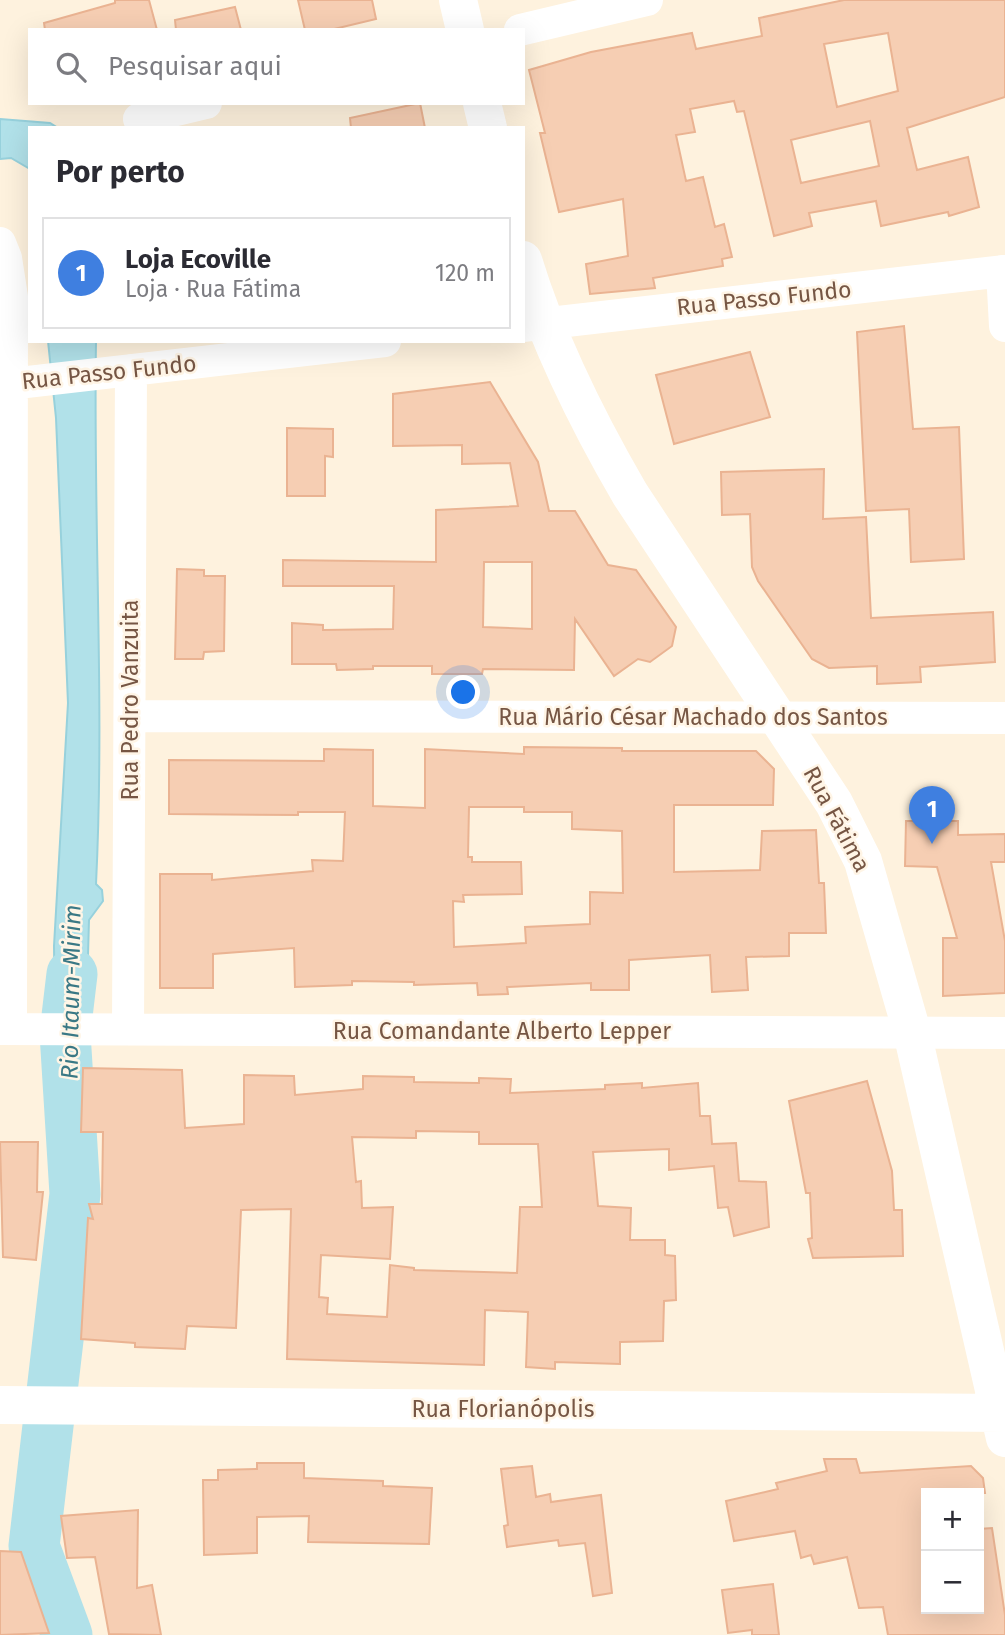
<!DOCTYPE html>
<html lang="pt">
<meta charset="utf-8">
<style>
body{margin:0;font-family:"Fira Sans",sans-serif;background:#f7f7f7;color:#2b2b33}
.controls{position:absolute;right:21px;bottom:21px;display:grid;overflow:hidden;border-radius:0px;box-shadow:0 7px 28px #0002}
.controls button{width:63px;height:63px;display:grid;place-items:center;padding:0;border:0;border-bottom:2px solid #e1e1e2;background:#fff;color:#2b2b33;font:35px sans-serif}
.you{position:absolute;left:464px;top:693px;width:24px;height:24px;margin:-18px;border:5px solid #fff;border-radius:50%;background:#1a73e8;box-shadow:0 0 0 10px #1a73e833}
.badge{display:grid;place-items:center;width:46px;height:46px;border-radius:50%;background:#f46137;color:#fff;font-size:23px;font-weight:700}
.pin{position:absolute;translate:-50% -58px;filter:drop-shadow(0 2px 4px #0008)}
.pin::after{content:'';position:absolute;top:37px;width:24px;height:21px;background:inherit;clip-path:polygon(0 0,100% 0,50% 100%)}
.list{margin:0;padding:0;list-style:none}
h2{display:flex;justify-content:space-between;align-items:center;height:91px;margin:0;padding:0 28px;font-size:30px}
h2 small{font-size:23px;font-weight:400;color:#7c7c81}
.list li{display:grid;grid-template-columns:46px 1fr auto;gap:21px;align-items:center;box-sizing:border-box;height:112px;margin:0 14px 14px;padding:0 14px;border:2px solid #e1e1e2;border-radius:0px}
.list b{display:block;font-size:26px;white-space:nowrap}
.list p{margin:0;font-size:23px;white-space:nowrap;color:#7c7c81}
.list em{font-size:23px;font-style:normal;color:#7c7c81}
.icon{flex:none;width:38px;height:38px;fill:none;stroke:currentColor;stroke-width:2;stroke-linecap:round;stroke-linejoin:round}
.map{position:relative;flex:none;width:1005px;height:1635px;overflow:hidden}
.search{position:absolute;background:#fff;box-shadow:0 7px 28px #0002;left:28px;top:28px;width:497px;height:77px;display:flex;align-items:center;gap:18px;box-sizing:border-box;padding:0 24px;border-radius:0px;color:#7c7c81;font-size:26px}
.panel{position:absolute;background:#fff;box-shadow:0 7px 28px #0002;left:28px;top:126px;width:497px;height:217px;border-radius:0px}
.map>svg:first-child{display:block}
</style>
<div class="map">
<svg width="1005" height="1635" viewBox="0 0 1005 1635">
<rect width="100%" height="100%" fill="#fef2de"/>
<path fill="#b1e1e9" stroke="#97d1dc" stroke-width="2" d="M 0,119 L 50,123 L 58,128 L 30,128 L 30,169 L 11,158 L 0,159 Z
M 48,341 L 96,342 C 93,523 105,703 96,884 L 102,890 L 103,901 L 89,920 L 86,1027 L 55,1025 L 54,946 L 68,703 L 56,418 Z"/>
<g fill="none" stroke-linecap="round" stroke-linejoin="round">
<path stroke="#b1e1e9" stroke-width="51" d="M 67,1635 L 34,1546 L 75,1194 L 65,1033 L 72,974"/>
</g>
<path fill="#f6ceb3" stroke="#eab392" stroke-width="2" fill-rule="evenodd" d="M 115,0 L 149,0 L 157,30 L 45,30 L 44,23 L 115,3 Z
M 298,0 L 372,0 L 376,19 L 330,30 L 305,30 Z
M 844,0 L 1005,0 L 1005,97 L 907,128 L 917,170 L 968,157 L 979,207 L 949,216 L 948,212 L 881,226 L 876,201 L 809,213 L 812,226 L 774,236 L 744,111 L 737,112 L 734,101 L 690,109 L 695,132 L 676,135 L 686,181 L 703,177 L 715,227 L 724,224 L 732,257 L 722,259 L 723,266 L 653,278 L 655,288 L 590,294 L 586,264 L 628,256 L 623,199 L 559,212 L 540,133 L 545,133 L 529,70 L 591,52 L 692,33 L 696,49 L 762,36 L 759,18 ZM 888,33 L 898,91 L 837,107 L 824,44 ZM 870,121 L 879,166 L 801,183 L 791,140 Z
M 235,7 L 241,30 L 176,30 L 175,20 Z
M 420,103 L 425,128 L 351,128 L 350,118 Z
M 904,326 L 913,429 L 959,427 L 964,559 L 911,562 L 909,509 L 866,511 L 857,332 Z
M 750,352 L 770,417 L 674,444 L 656,375 Z
M 490,382 L 538,462 L 549,511 L 575,511 L 608,565 L 636,570 L 676,627 L 672,646 L 650,662 L 638,659 L 614,676 L 575,619 L 574,670 L 483,669 L 482,674 L 432,674 L 432,666 L 373,666 L 373,669 L 337,670 L 336,664 L 292,664 L 292,623 L 323,625 L 323,630 L 393,629 L 394,586 L 283,586 L 283,560 L 436,562 L 436,510 L 518,506 L 510,463 L 462,464 L 462,445 L 393,446 L 393,394 ZM 484,562 L 532,562 L 532,629 L 483,627 Z
M 287,428 L 333,429 L 333,457 L 325,456 L 325,496 L 287,496 Z
M 824,469 L 823,519 L 866,517 L 871,618 L 993,612 L 995,662 L 920,667 L 921,682 L 877,684 L 877,666 L 829,668 L 812,659 L 758,581 L 752,567 L 750,514 L 722,515 L 721,472 Z
M 177,569 L 204,570 L 204,576 L 225,576 L 224,651 L 204,652 L 203,659 L 175,659 Z
M 524,747 L 622,748 L 622,751 L 756,751 L 774,769 L 773,805 L 674,805 L 674,872 L 760,870 L 762,831 L 816,830 L 819,883 L 824,883 L 826,933 L 789,933 L 789,956 L 746,957 L 748,990 L 712,992 L 710,955 L 629,960 L 629,990 L 591,990 L 591,983 L 507,987 L 508,994 L 478,995 L 477,983 L 414,985 L 414,982 L 352,981 L 352,985 L 295,987 L 294,948 L 213,954 L 213,988 L 160,988 L 160,874 L 212,874 L 212,880 L 313,871 L 312,860 L 343,861 L 345,812 L 298,812 L 298,815 L 169,814 L 169,760 L 324,761 L 324,749 L 373,750 L 373,806 L 425,808 L 425,749 L 524,754 ZM 469,807 L 524,807 L 524,812 L 572,812 L 572,829 L 622,831 L 623,893 L 590,892 L 590,924 L 525,927 L 526,943 L 454,947 L 453,901 L 464,902 L 463,895 L 522,894 L 521,862 L 472,862 L 472,857 L 468,857 Z
M 906,821 L 958,821 L 958,835 L 1005,834 L 1005,862 L 991,862 L 1005,941 L 1005,993 L 943,996 L 943,938 L 957,938 L 937,867 L 905,866 Z
M 83,1068 L 182,1070 L 185,1128 L 244,1124 L 244,1075 L 294,1076 L 295,1095 L 363,1089 L 363,1076 L 414,1077 L 414,1082 L 479,1083 L 479,1078 L 511,1079 L 510,1093 L 605,1089 L 605,1085 L 642,1083 L 642,1088 L 698,1083 L 700,1116 L 710,1116 L 712,1144 L 736,1143 L 739,1181 L 766,1182 L 769,1227 L 734,1236 L 728,1207 L 718,1208 L 714,1166 L 669,1170 L 669,1149 L 593,1152 L 598,1206 L 631,1208 L 630,1240 L 665,1240 L 665,1255 L 675,1256 L 676,1300 L 664,1301 L 663,1341 L 620,1342 L 620,1364 L 555,1362 L 555,1369 L 526,1367 L 528,1312 L 485,1310 L 484,1365 L 287,1359 L 291,1209 L 241,1210 L 236,1328 L 187,1326 L 185,1349 L 135,1347 L 135,1343 L 81,1339 L 88,1218 L 93,1219 L 89,1204 L 102,1204 L 103,1132 L 81,1132 ZM 416,1131 L 479,1132 L 479,1144 L 538,1144 L 542,1207 L 520,1207 L 517,1273 L 414,1270 L 414,1268 L 390,1265 L 387,1317 L 327,1314 L 328,1298 L 319,1297 L 321,1255 L 390,1259 L 393,1207 L 362,1208 L 361,1181 L 356,1182 L 352,1137 L 416,1138 Z
M 867,1081 L 892,1171 L 894,1210 L 902,1210 L 903,1256 L 813,1258 L 808,1239 L 812,1238 L 810,1193 L 806,1193 L 789,1101 Z
M 0,1142 L 38,1142 L 37,1192 L 43,1192 L 36,1260 L 3,1257 Z
M 824,1459 L 856,1459 L 860,1473 L 971,1466 L 983,1478 L 985,1493 L 926,1493 L 926,1612 L 979,1610 L 979,1529 L 992,1528 L 1005,1615 L 1005,1635 L 888,1635 L 883,1607 L 859,1608 L 847,1557 L 814,1564 L 811,1555 L 801,1558 L 795,1531 L 734,1541 L 726,1501 L 778,1489 L 776,1483 L 827,1471 Z
M 257,1463 L 304,1463 L 304,1478 L 383,1481 L 383,1486 L 432,1488 L 429,1544 L 308,1542 L 309,1516 L 257,1517 L 257,1553 L 204,1555 L 203,1480 L 218,1480 L 218,1470 L 257,1469 Z
M 532,1466 L 536,1497 L 550,1494 L 551,1502 L 601,1495 L 612,1593 L 593,1596 L 585,1543 L 559,1546 L 558,1540 L 507,1547 L 504,1526 L 508,1525 L 501,1469 Z
M 138,1510 L 137,1588 L 152,1585 L 161,1635 L 109,1634 L 95,1557 L 67,1558 L 61,1516 Z
M 0,1551 L 21,1552 L 49,1633 L 0,1635 Z
M 773,1584 L 779,1635 L 752,1635 L 752,1630 L 728,1633 L 722,1590 Z"/>
<g fill="none" stroke-linecap="round" stroke-linejoin="round">
<path stroke="#fff" stroke-width="32" d="M 520,30 L 647,0
M 139,119 L 206,103
M 0,243 L 6,258 L 12,297 L 11,1029
M 1002,271 L 1005,326
M 523,326 L 1005,271
M 0,385 L 385,341
M 130,716 L 1005,718
M 0,1029 L 1005,1033
M 128,1029 L 131,370"/>
<path stroke="#fff" stroke-width="38" d="M 458,0 L 465,30
M 482,103 L 488,128
M 523,260 C 548,342 587,420 630,494 L 834,803 L 863,861 L 912,1032 L 1005,1438
M 0,1405 L 1005,1413"/>
</g>
<g text-anchor="middle" dominant-baseline="central" stroke-width="5" stroke-linejoin="round" paint-order="stroke">
<g font-size="23" fill="#765644" stroke="#fff5e6">
<text transform="translate(764 298) rotate(-6)">Rua Passo Fundo</text>
<text transform="translate(109 372) rotate(-6)">Rua Passo Fundo</text>
<text transform="translate(130 700) rotate(-90)">Rua Pedro Vanzuita</text>
<text x="693" y="717">Rua Mário César Machado dos Santos</text>
<text transform="translate(837 819) rotate(62)">Rua Fátima</text>
<text x="502" y="1031">Rua Comandante Alberto Lepper</text>
<text x="503" y="1409">Rua Florianópolis</text>
</g>
<g font-size="24" font-style="italic" fill="#3a7885" stroke="#fff5e6">
<text transform="translate(71 992) rotate(-89)">Rio Itaum-Mirim</text>
</g>
</g>
</svg>
<div class="controls">
<button>+</button>
<button>−</button>
</div>
<div class="you"></div>
<div class="pin badge" style="left:932px;top:844px;background:#3f7fe0">1</div>
<div class="search"><svg class="icon" aria-label="search" viewBox="0 0 24 24"><circle cx="10" cy="10" r="6"/><path d="M15 15l6 6"/></svg>Pesquisar aqui</div>
<section class="panel">
<h2>Por perto<small></small></h2>
<ul class="list">
<li><span class="badge" style="background:#3f7fe0">1</span><div><b>Loja Ecoville</b><p>Loja · Rua Fátima</p></div><em>120 m</em></li>
</ul>
</section>
</div>
